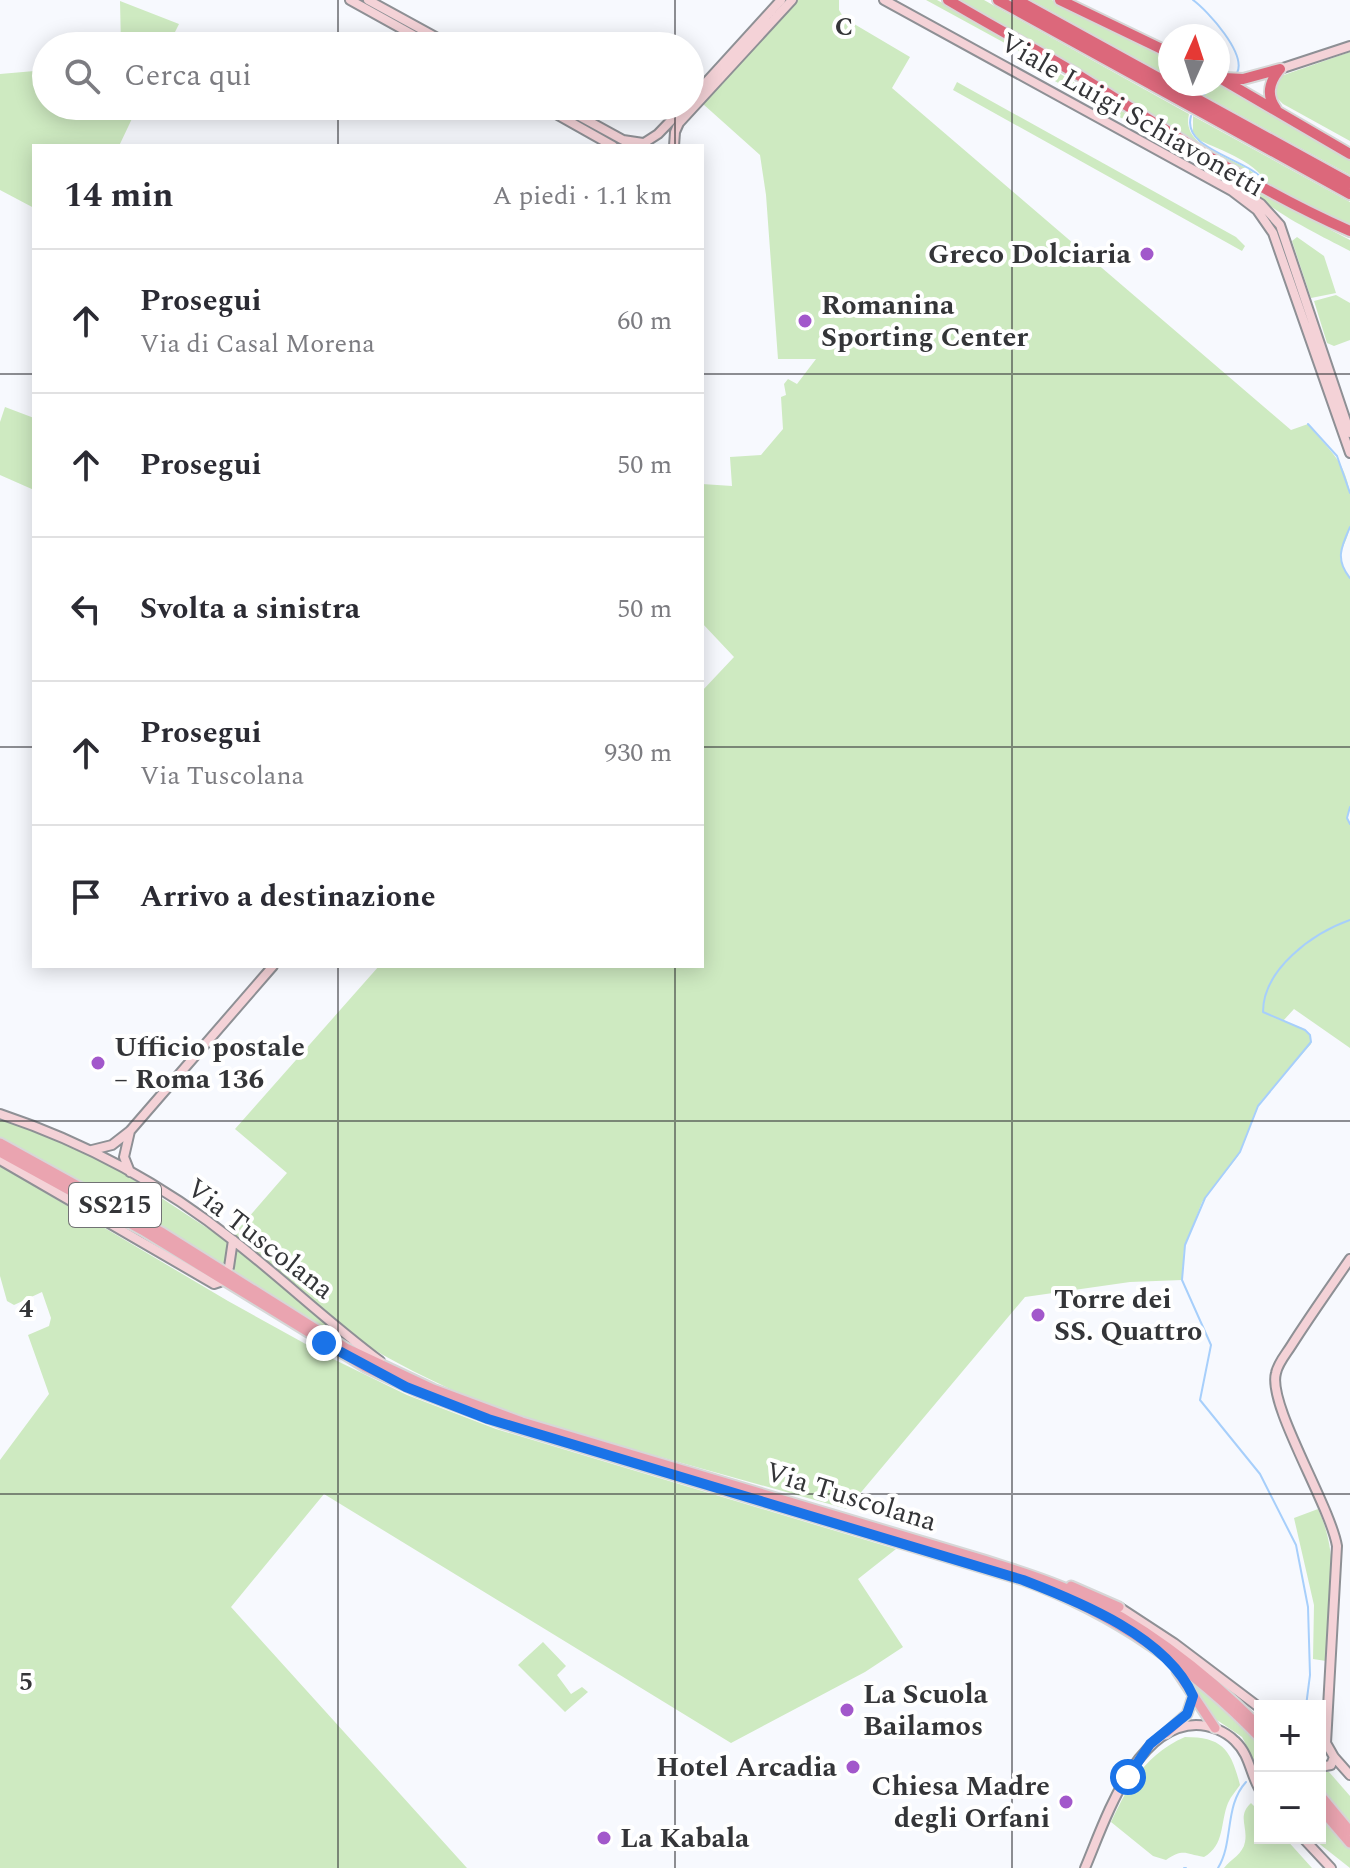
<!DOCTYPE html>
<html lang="it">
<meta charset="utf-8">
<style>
body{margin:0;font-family:Spectral,serif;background:#f2f2f3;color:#2b2b33}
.controls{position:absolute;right:24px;bottom:24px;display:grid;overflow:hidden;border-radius:0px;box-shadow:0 4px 20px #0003}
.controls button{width:72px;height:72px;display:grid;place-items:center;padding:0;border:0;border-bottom:2px solid #e1e1e2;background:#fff;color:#2b2b33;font:40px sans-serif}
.compass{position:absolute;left:1158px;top:24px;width:72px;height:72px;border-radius:50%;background:#fff;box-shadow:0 4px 20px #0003;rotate:3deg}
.stop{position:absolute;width:24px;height:24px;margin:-18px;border:6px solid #1a73e8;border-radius:50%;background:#fff}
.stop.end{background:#1a73e8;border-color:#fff;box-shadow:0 2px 8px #0008}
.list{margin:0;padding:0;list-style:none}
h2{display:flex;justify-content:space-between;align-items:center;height:104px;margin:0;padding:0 32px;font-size:34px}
h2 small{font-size:26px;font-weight:400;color:#7c7c81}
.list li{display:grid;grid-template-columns:52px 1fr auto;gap:24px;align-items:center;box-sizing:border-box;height:144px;padding:0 32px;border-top:2px solid #e1e1e2}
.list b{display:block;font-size:30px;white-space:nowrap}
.list p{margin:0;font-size:26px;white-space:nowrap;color:#7c7c81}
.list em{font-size:26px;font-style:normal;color:#7c7c81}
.icon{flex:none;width:44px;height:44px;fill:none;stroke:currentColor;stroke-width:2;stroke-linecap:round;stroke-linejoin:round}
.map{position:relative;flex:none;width:1350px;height:1868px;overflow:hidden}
.search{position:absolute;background:#fff;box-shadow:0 4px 20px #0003;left:32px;top:32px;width:672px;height:88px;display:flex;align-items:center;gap:20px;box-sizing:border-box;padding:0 28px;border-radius:44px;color:#7c7c81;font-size:30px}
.panel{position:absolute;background:#fff;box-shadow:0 4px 20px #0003;left:32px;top:144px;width:672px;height:824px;border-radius:0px}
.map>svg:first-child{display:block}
</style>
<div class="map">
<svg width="1350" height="1868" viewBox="0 0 1350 1868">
<rect width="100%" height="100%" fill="#f7f9fe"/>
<path fill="#ceeac1" d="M 798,0 L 839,0 L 839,10 L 844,18 L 910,57 L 892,88 L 1291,430 L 1308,424 C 1327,449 1345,459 1350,494 C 1350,503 1350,516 1350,526 C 1346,550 1331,553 1350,578 L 1350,807 L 1347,818 L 1350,824 L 1350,1048 L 1294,1009 L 1283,1021 L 1302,1028 L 1311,1037 L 1311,1044 L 1260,1102 L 1238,1156 L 1202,1202 L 1184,1249 L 1182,1280 L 1130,1282 L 1025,1297 L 847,1509 L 506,1414 C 465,1396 422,1377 383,1355 C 331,1324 282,1273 234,1234 L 287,1173 L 235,1129 L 379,966 L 702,966 L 702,691 L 734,657 L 702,623 L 702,484 L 732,486 L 730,457 L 761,455 L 783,429 L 781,397 L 786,395 L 784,384 L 788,379 L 797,384 L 816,359 L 778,359 L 766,195 L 760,155 L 703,104 Z
M 926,0 L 937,0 L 950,7 L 1168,139 L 1166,141 L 1152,135 L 1035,70 L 1034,59 Z
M 956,0 L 984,0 L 1189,114 C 1179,154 1251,156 1266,187 L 1040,47 Z
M 1031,0 L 1052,0 L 1170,58 L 1170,77 Z
M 120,1 L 179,24 L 168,46 L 121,46 Z
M 1350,52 L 1350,141 L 1283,104 L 1273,94 L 1278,77 Z
M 46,70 L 46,106 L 138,106 L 119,146 L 34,146 L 34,208 L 0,190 L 0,74 Z
M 957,82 L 1236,237 L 1245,246 L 1242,251 L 953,90 Z
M 1218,82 L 1350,159 L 1350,175 L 1183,84 Z
M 1193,116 L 1350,202 L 1350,226 L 1269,188 C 1259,162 1222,151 1199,140 L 1193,132 Z
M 1253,189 L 1350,240 L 1350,251 C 1328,239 1264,209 1253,189 Z
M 1297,237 L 1324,256 L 1336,293 L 1311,298 L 1292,241 Z
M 1336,295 L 1350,303 L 1350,340 L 1334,346 L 1327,343 L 1314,301 Z
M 5,407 L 34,418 L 34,490 L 0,475 L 0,422 Z
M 0,1118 L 68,1143 L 111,1165 L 227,1241 L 226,1263 L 220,1264 L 0,1139 Z
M 0,1166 L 228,1301 L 331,1358 L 407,1395 L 496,1429 L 896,1549 L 858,1579 L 903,1647 L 865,1672 L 731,1743 L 324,1494 L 231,1607 L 467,1868 L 0,1868 L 0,1460 L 49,1394 L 28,1335 L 49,1326 L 51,1318 L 42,1292 L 14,1305 L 7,1301 L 0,1276 Z
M 237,1248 L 354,1345 L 355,1347 L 351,1347 L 233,1272 Z
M 1318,1509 C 1341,1557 1330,1610 1326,1661 L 1313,1659 L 1314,1605 L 1294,1518 Z
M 543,1642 L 566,1666 L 557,1675 L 571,1694 L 582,1687 L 588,1692 L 565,1712 L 518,1665 Z
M 1190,1681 L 1215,1700 L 1260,1743 L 1260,1772 L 1242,1737 L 1211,1716 Z
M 1185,1737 C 1223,1737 1231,1750 1240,1785 C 1236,1791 1231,1796 1228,1803 C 1220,1823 1225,1845 1204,1857 C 1185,1854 1184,1848 1166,1860 L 1153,1856 L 1111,1822 C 1128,1785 1147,1753 1185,1737 Z
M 1320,1771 L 1329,1772 L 1350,1796 L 1350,1824 L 1320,1788 Z
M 1251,1803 L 1260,1812 L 1260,1838 L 1285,1838 L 1312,1868 L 1224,1868 C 1231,1859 1243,1854 1245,1842 C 1248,1826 1237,1816 1251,1803 Z
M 1320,1812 L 1350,1847 L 1350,1868 L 1312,1838 L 1320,1838 Z"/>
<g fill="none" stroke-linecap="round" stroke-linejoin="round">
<path stroke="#a7cffb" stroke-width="2" d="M 1193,0 C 1208,11 1247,54 1237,73
M 1203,95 L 1211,89
M 1191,116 C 1181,151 1250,158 1266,183
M 1308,424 L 1337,456 L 1350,493
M 1350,527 C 1341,547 1335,560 1350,578
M 1350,807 L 1347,818 L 1350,824
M 1306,1706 L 1310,1675 L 1308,1607 L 1296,1545 L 1260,1474 L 1200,1400 L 1211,1345 L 1182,1280 L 1185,1245 L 1205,1198 L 1240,1152 L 1258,1106 L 1311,1042 L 1310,1035 L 1305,1030 L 1263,1012 C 1263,969 1313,933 1350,920
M 1184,1868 L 1186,1868
M 1218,1868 C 1234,1842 1224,1806 1246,1782"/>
<defs>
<path id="secondary" d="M 350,0 L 433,46
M 368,0 L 452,46
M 884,0 L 1232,191 L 1257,210 L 1273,233 L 1350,453
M 1280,69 L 1350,46
M 690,100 L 781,0
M 542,106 L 613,146
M 561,106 L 623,140 L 643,143
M 641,145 L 658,134 L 685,106
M 674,146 L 675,132 L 679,123 L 792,0
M 1231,185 L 1261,204 L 1280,225 L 1350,433
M 0,1114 C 84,1142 165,1186 234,1241 C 284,1280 330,1324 380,1361
M 130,1131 L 124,1157 L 130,1172
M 92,1150 L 112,1145 L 130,1131 L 273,966
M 0,1160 L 214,1284 L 220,1282 L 229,1267 L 233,1240
M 1119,1607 L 1174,1643 L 1260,1708
M 1320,1741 L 1326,1743 L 1334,1757 L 1350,1775
M 1326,1743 L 1337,1546 C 1330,1505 1267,1404 1276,1373 C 1278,1363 1286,1354 1291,1346 C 1310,1316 1330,1288 1350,1259
M 1320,1767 L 1331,1765 L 1334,1757
M 1303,1838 L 1331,1868
M 1085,1868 C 1105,1821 1135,1726 1196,1725 C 1210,1725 1225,1731 1235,1741 C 1250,1755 1250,1774 1260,1790"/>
<path id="primary" d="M 0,1143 L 163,1233 L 346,1348 L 433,1389 L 522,1422 L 984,1560 C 1015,1570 1047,1579 1076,1593 C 1145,1625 1207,1674 1260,1727
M 0,1152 L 142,1230 L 365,1367 L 419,1392 L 501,1423 L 1023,1580 C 1113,1613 1194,1669 1260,1738
M 1071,1586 L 1119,1607
M 1177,1671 L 1215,1728
M 1166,1733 L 1187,1714 L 1193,1696
M 1320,1795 L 1350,1831
M 1320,1808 L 1350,1843"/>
<path id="highway" d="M 948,0 C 990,25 1033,48 1075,73 C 1165,129 1252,188 1350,231
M 998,0 L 1350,194
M 1017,0 L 1350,183
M 1060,0 L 1170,53
M 1218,77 L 1350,154
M 1224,78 L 1243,79 L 1280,69
M 1276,109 C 1266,95 1269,83 1279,70"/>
</defs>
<use href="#secondary" stroke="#8e9095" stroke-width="12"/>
<use href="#primary" stroke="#d6d7d7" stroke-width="13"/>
<use href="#highway" stroke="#d6d7d7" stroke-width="14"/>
<use href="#secondary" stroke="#f4d2d7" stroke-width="8"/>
<use href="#primary" stroke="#eaa4b0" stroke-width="9"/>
<use href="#highway" stroke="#dc687b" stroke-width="10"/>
</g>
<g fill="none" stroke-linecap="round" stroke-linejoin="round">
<path stroke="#1a73e8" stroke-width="10" d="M 324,1343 L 406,1387 L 488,1419 L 1023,1580 C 1080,1602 1167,1637 1193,1696 L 1187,1714 L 1150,1744 L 1128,1777"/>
</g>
<path fill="none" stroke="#343538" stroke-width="2" stroke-opacity="0.55" d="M 338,0 L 338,46M 675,0 L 675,46M 1012,0 L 1012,1868M 338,106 L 338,146M 675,106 L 675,146M 0,374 L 34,374M 702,374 L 1350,374M 0,747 L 34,747M 702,747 L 1350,747M 338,966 L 338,1868M 675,966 L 675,1868M 0,1121 L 1350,1121M 0,1494 L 1350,1494"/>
<g fill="#a258cb" stroke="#fff" stroke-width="3">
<circle cx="1147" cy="254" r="8"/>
<circle cx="805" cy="321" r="8"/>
<circle cx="98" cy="1063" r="8"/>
<circle cx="1038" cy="1315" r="8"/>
<circle cx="847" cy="1710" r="8"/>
<circle cx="853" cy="1767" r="8"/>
<circle cx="1066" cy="1802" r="8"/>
<circle cx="604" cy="1838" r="8"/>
</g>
<g text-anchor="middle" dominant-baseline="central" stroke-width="8" stroke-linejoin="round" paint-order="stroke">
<rect fill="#fff" stroke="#717274" stroke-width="2" x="69" y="1183" width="92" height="44" rx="6"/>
<g font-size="26" font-weight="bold" fill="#343538">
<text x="115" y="1205">SS215</text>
</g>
<g font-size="28" fill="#343538" stroke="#fff">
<text transform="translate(1132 115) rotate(30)">Viale Luigi Schiavonetti</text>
<text transform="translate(260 1239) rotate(38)">Via Tuscolana</text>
<text transform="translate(851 1497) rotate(17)">Via Tuscolana</text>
</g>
<g font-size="28" font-weight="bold" fill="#343538" stroke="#fff" text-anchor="start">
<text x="1131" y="254" text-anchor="end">Greco Dolciaria</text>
<text x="821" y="305">Romanina<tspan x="821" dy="32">Sporting Center</tspan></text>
<text x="114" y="1047">Ufficio postale<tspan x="114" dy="32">– Roma 136</tspan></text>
<text x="1054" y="1299">Torre dei<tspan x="1054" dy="32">SS. Quattro</tspan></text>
<text x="863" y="1694">La Scuola<tspan x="863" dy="32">Bailamos</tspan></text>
<text x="837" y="1767" text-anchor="end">Hotel Arcadia</text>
<text x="1050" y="1786" text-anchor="end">Chiesa Madre<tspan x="1050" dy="32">degli Orfani</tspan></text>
<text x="620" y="1838">La Kabala</text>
</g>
</g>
<g font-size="26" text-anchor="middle" font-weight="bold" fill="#343538" stroke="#fff" stroke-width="8" stroke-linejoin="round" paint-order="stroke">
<text x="844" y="35">C</text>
<text x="26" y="1317">4</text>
<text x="26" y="1690">5</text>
</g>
</svg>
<div class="controls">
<button>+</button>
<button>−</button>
</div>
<svg class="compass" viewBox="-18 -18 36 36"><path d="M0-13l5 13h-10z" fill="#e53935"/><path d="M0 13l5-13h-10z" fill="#7c7c81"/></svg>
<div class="stop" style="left:1128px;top:1777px"></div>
<div class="stop end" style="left:324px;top:1343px"></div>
<div class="search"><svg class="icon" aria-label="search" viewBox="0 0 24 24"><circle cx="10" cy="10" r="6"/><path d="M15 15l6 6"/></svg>Cerca qui</div>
<section class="panel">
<h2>14 min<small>A piedi · 1.1 km</small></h2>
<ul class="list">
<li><svg class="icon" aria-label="ahead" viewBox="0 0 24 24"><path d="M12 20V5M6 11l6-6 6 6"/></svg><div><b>Prosegui</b><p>Via di Casal Morena</p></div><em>60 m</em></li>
<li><svg class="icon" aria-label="ahead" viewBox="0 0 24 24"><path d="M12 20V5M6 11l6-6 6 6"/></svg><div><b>Prosegui</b></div><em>50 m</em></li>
<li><svg class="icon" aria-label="left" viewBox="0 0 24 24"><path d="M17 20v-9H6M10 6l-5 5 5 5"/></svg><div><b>Svolta a sinistra</b></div><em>50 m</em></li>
<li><svg class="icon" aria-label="ahead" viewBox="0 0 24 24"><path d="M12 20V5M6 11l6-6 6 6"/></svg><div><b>Prosegui</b><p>Via Tuscolana</p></div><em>930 m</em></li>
<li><svg class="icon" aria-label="arrive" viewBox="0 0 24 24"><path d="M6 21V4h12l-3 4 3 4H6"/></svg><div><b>Arrivo a destinazione</b></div></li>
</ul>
</section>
</div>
